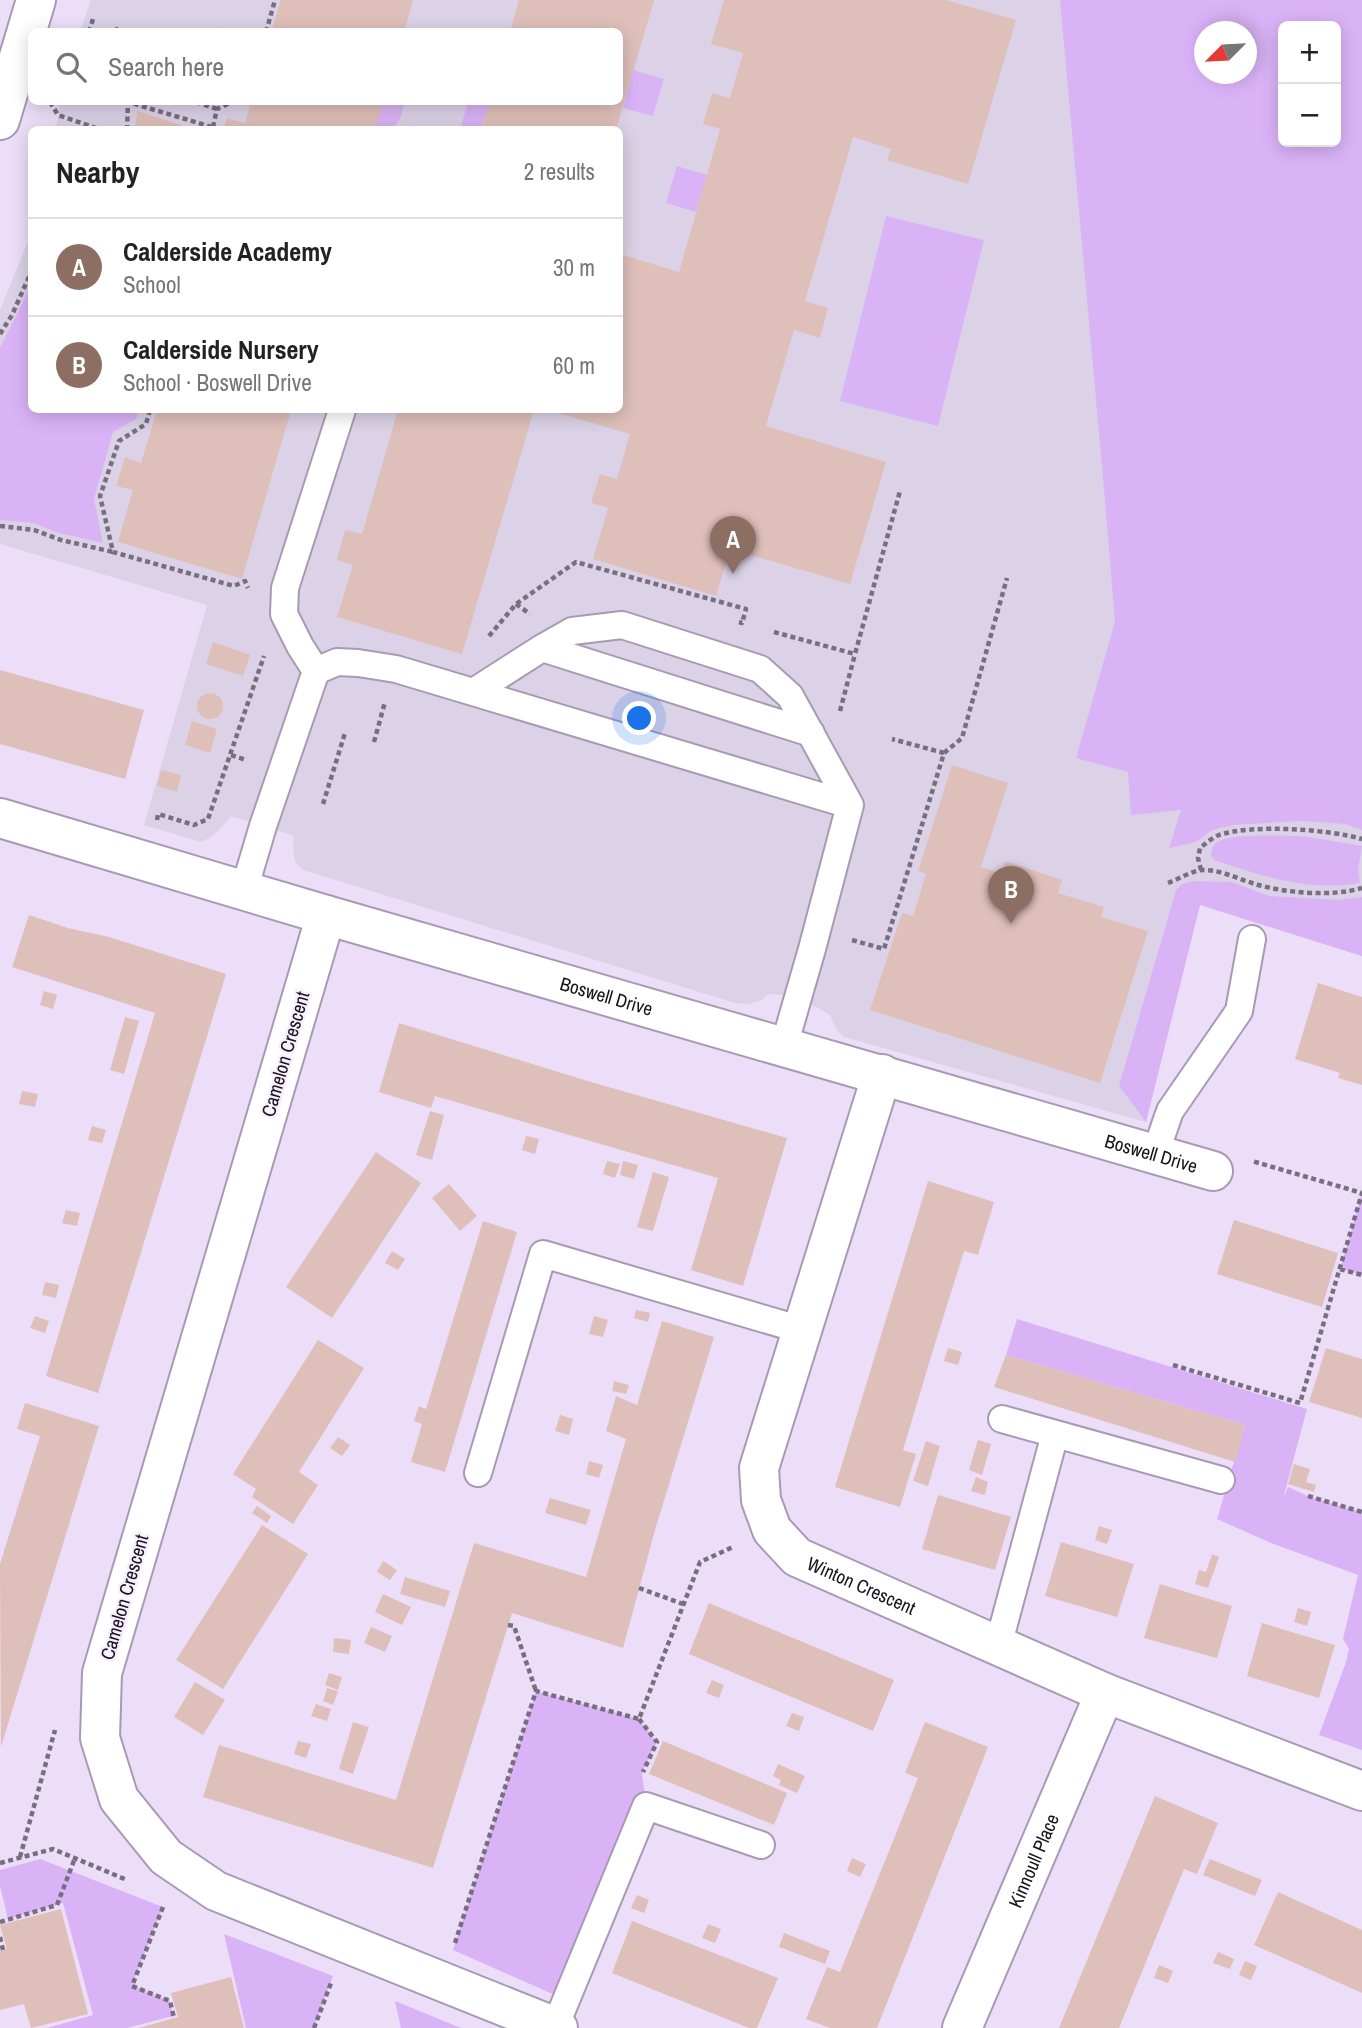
<!DOCTYPE html>
<meta charset="utf-8">
<style>
body{margin:0;font-family:"Archivo Narrow",sans-serif;background:#f6f6f6;color:#222}
.controls{position:absolute;right:21px;top:21px;display:grid;overflow:hidden;border-radius:10px;box-shadow:0 4px 18px #0003}
.controls button{width:63px;height:63px;display:grid;place-items:center;padding:0;border:0;border-bottom:2px solid #e0e0e0;background:#fff;color:#222;font:35px sans-serif}
.compass{position:absolute;left:1194px;top:21px;width:63px;height:63px;border-radius:50%;background:#fff;box-shadow:0 4px 18px #0003;rotate:246deg}
.you{position:absolute;left:640px;top:719px;width:24px;height:24px;margin:-18px;border:5px solid #fff;border-radius:50%;background:#1a73e8;box-shadow:0 0 0 10px #1a73e833}
.badge{display:grid;place-items:center;width:46px;height:46px;border-radius:50%;background:#b45309;color:#fff;font-size:23px;font-weight:700}
.pin{position:absolute;translate:-50% -58px;filter:drop-shadow(0 2px 4px #0008)}
.pin::after{content:'';position:absolute;top:37px;width:24px;height:21px;background:inherit;clip-path:polygon(0 0,100% 0,50% 100%)}
.list{margin:0;padding:0;list-style:none}
h2{display:flex;justify-content:space-between;align-items:center;height:91px;margin:0;padding:0 28px;font-size:30px}
h2 small{font-size:23px;font-weight:400;color:#767676}
.list li{display:grid;grid-template-columns:46px 1fr auto;gap:21px;align-items:center;box-sizing:border-box;height:98px;padding:0 28px;border-top:2px solid #e0e0e0}
.list b{display:block;font-size:26px;white-space:nowrap}
.list p{margin:0;font-size:23px;white-space:nowrap;color:#767676}
.list em{font-size:23px;font-style:normal;color:#767676}
.icon{flex:none;width:38px;height:38px;fill:none;stroke:currentColor;stroke-width:2;stroke-linecap:round;stroke-linejoin:round}
.map{position:relative;flex:none;width:1362px;height:2028px;overflow:hidden}
.search{position:absolute;background:#fff;box-shadow:0 4px 18px #0003;left:28px;top:28px;width:595px;height:77px;display:flex;align-items:center;gap:18px;box-sizing:border-box;padding:0 24px;border-radius:10px;color:#767676;font-size:26px}
.panel{position:absolute;background:#fff;box-shadow:0 4px 18px #0003;left:28px;top:126px;width:595px;height:287px;border-radius:10px}
.map>svg:first-child{display:block}
</style>
<div class="map">
<svg width="1362" height="2028" viewBox="0 0 1362 2028">
<rect width="100%" height="100%" fill="#ecdef8"/>
<path fill="#dcd2e7" fill-rule="evenodd" d="M 91,0 L 1362,0 L 1362,956 L 1200,905 L 1146,1122 L 844,1037 L 837,1030 L 830,1015 L 825,1012 L 814,1006 L 783,995 L 768,994 L 762,1000 L 749,1004 L 735,1003 L 303,870 L 295,862 L 293,848 L 294,836 L 231,816 L 219,830 L 209,838 L 201,842 L 144,825 L 207,605 L 0,544 L 0,310 L 31,234 L 32,410 L 620,410 L 620,130 L 56,129 L 60,102 L 620,102 L 620,32 L 80,31 ZM 1283,26 L 1336,26 L 1336,142 L 1283,142 ZM 1204,32 L 1246,32 L 1246,74 L 1204,74 Z"/>
<path fill="#dab3f7" fill-rule="evenodd" d="M 1060,0 L 1362,0 L 1362,830 L 1345,824 L 1302,821 L 1233,825 L 1212,830 L 1196,842 L 1169,848 L 1181,810 L 1131,815 L 1128,772 L 1076,758 L 1115,622 L 1105,500 ZM 1283,26 L 1336,26 L 1336,142 L 1283,142 ZM 1204,32 L 1246,32 L 1246,74 L 1204,74 Z
M 633,70 L 664,79 L 653,116 L 623,108 Z
M 383,102 L 405,102 C 399,122 399,130 375,129 Z
M 468,102 L 489,102 L 481,129 L 460,130 Z
M 677,166 L 707,175 L 696,212 L 666,203 Z
M 886,216 L 984,240 L 938,426 L 840,401 Z
M 31,285 L 32,410 L 139,410 L 136,419 L 113,432 L 94,499 L 103,543 L 59,533 L 33,523 L 0,520 L 0,348 Z
M 1303,836 L 1362,846 L 1358,870 L 1360,883 C 1307,892 1263,876 1214,860 L 1211,855 C 1212,849 1213,844 1219,841 C 1237,833 1282,836 1303,836 Z
M 1194,881 L 1232,882 L 1269,896 L 1338,900 L 1362,897 L 1362,956 L 1200,905 L 1146,1122 L 1119,1086 L 1176,890 L 1182,884 Z
M 1361,1196 L 1362,1196 L 1362,1275 L 1340,1269 Z
M 1017,1319 L 1307,1409 L 1283,1499 L 1288,1487 L 1308,1496 L 1362,1512 L 1362,1750 L 1319,1735 L 1346,1662 L 1349,1649 L 1343,1639 L 1358,1575 L 1271,1543 L 1217,1519 L 1245,1425 L 1006,1355 Z
M 536,1691 L 639,1719 L 657,1742 L 642,1773 L 646,1806 L 566,2000 L 453,1950 Z
M 40,1859 L 163,1907 L 132,1985 L 170,2001 L 173,2016 L 127,2028 L 47,2028 L 93,2015 L 63,1903 L 8,1919 L 0,1886 L 0,1870 Z
M 224,1934 L 333,1976 L 314,2028 L 246,2028 Z
M 395,2001 L 461,2028 L 401,2028 Z"/>
<path fill="#dfbfba" d="M 281,0 L 413,0 L 404,32 L 271,32 Z
M 519,0 L 654,0 L 616,130 L 481,130 L 489,102 L 620,102 L 620,32 L 510,32 Z
M 724,0 L 946,0 L 1016,20 L 968,184 L 887,160 L 891,149 L 853,137 L 805,301 L 828,308 L 820,338 L 794,330 L 766,426 L 886,462 L 850,584 L 730,549 L 716,596 L 593,559 L 608,508 L 591,503 L 600,474 L 617,479 L 630,434 L 548,410 L 620,410 L 620,254 L 679,272 L 720,129 L 703,124 L 712,93 L 730,98 L 743,53 L 711,44 Z
M 251,102 L 383,102 L 375,130 L 223,130 L 227,118 L 245,123 Z
M 137,111 L 194,129 L 194,130 L 135,130 Z
M 157,410 L 291,410 L 242,579 L 118,542 L 133,490 L 116,486 L 125,457 L 141,463 Z
M 398,410 L 534,410 L 462,654 L 337,617 L 353,565 L 337,560 L 345,530 L 362,534 Z
M 213,642 L 250,655 L 243,676 L 206,664 Z
M 0,670 L 144,710 L 125,779 L 0,744 Z
M197 706a13 13 0 1 1 26 0a13 13 0 1 1-26 0Z
M 192,721 L 217,729 L 210,753 L 185,745 Z
M 952,765 L 1008,783 L 981,867 L 1002,874 L 1005,861 L 1062,880 L 1058,893 L 1104,907 L 1101,917 L 1148,931 L 1100,1083 L 870,1010 L 902,913 L 913,916 L 926,874 L 918,871 Z
M 161,770 L 181,775 L 177,792 L 157,786 Z
M 29,915 L 68,928 L 109,937 L 226,974 L 98,1393 L 46,1376 L 155,1013 L 12,967 Z
M 1318,983 L 1362,997 L 1362,1085 L 1338,1078 L 1340,1073 L 1295,1059 Z
M 44,991 L 57,995 L 53,1009 L 40,1005 Z
M 125,1017 L 139,1021 L 124,1074 L 110,1070 Z
M 399,1023 L 591,1082 L 787,1138 L 743,1286 L 691,1270 L 718,1178 L 435,1096 L 431,1108 L 379,1092 Z
M 22,1091 L 38,1094 L 35,1107 L 19,1104 Z
M 430,1111 L 444,1115 L 432,1160 L 416,1155 Z
M 92,1126 L 106,1130 L 102,1143 L 88,1140 Z
M 526,1136 L 539,1139 L 535,1154 L 522,1150 Z
M 376,1152 L 421,1183 L 332,1318 L 286,1287 Z
M 607,1161 L 620,1164 L 615,1178 L 603,1174 Z
M 623,1161 L 638,1165 L 634,1179 L 620,1175 Z
M 653,1172 L 669,1177 L 653,1231 L 637,1227 Z
M 928,1181 L 994,1202 L 978,1255 L 964,1251 L 933,1350 L 903,1450 L 916,1454 L 900,1507 L 835,1487 Z
M 449,1184 L 477,1216 L 460,1231 L 432,1198 Z
M 66,1210 L 80,1213 L 77,1226 L 62,1223 Z
M 1234,1220 L 1338,1253 L 1322,1307 L 1217,1274 Z
M 483,1221 L 517,1232 L 445,1472 L 411,1462 L 422,1424 L 414,1421 L 419,1406 L 426,1409 Z
M 392,1251 L 405,1259 L 398,1270 L 385,1263 Z
M 45,1282 L 59,1285 L 56,1298 L 42,1295 Z
M 636,1310 L 650,1313 L 648,1322 L 634,1318 Z
M 35,1316 L 49,1321 L 45,1333 L 30,1328 Z
M 594,1316 L 608,1320 L 603,1337 L 589,1334 Z
M 662,1321 L 714,1337 L 655,1530 L 623,1648 L 512,1613 L 433,1868 L 203,1797 L 219,1745 L 396,1800 L 474,1543 L 586,1577 L 626,1439 L 606,1431 L 616,1396 L 637,1405 Z
M 318,1340 L 364,1368 L 299,1472 L 318,1485 L 293,1524 L 252,1497 L 256,1489 L 233,1474 Z
M 948,1348 L 962,1352 L 958,1365 L 944,1361 Z
M 1326,1348 L 1362,1359 L 1362,1418 L 1309,1402 Z
M 1006,1355 L 1245,1425 L 1235,1462 L 994,1387 Z
M 614,1381 L 629,1385 L 626,1394 L 612,1391 Z
M 25,1403 L 99,1426 L 1,1747 L 0,1564 L 40,1436 L 17,1429 Z
M 560,1415 L 573,1419 L 569,1435 L 555,1431 Z
M 338,1437 L 350,1445 L 342,1456 L 330,1448 Z
M 978,1440 L 991,1444 L 982,1475 L 969,1470 Z
M 926,1441 L 940,1446 L 928,1486 L 913,1481 Z
M 589,1461 L 603,1465 L 599,1478 L 586,1474 Z
M 1294,1464 L 1310,1469 L 1306,1482 L 1316,1485 L 1314,1492 L 1288,1484 Z
M 976,1477 L 988,1482 L 985,1495 L 971,1491 Z
M 938,1495 L 1011,1517 L 995,1570 L 922,1549 Z
M 550,1498 L 591,1510 L 586,1525 L 545,1513 Z
M 257,1506 L 271,1516 L 267,1523 L 252,1513 Z
M 262,1525 L 308,1554 L 223,1689 L 176,1660 Z
M 1099,1526 L 1112,1530 L 1107,1544 L 1095,1540 Z
M 1061,1542 L 1134,1564 L 1117,1617 L 1045,1596 Z
M 1212,1554 L 1219,1557 L 1208,1588 L 1195,1584 L 1199,1570 L 1206,1572 Z
M 383,1561 L 397,1570 L 390,1580 L 377,1572 Z
M 405,1577 L 450,1591 L 445,1607 L 400,1594 Z
M 1160,1584 L 1232,1606 L 1217,1658 L 1144,1638 Z
M 383,1594 L 411,1607 L 402,1625 L 375,1612 Z
M 709,1603 L 894,1680 L 873,1731 L 689,1654 Z
M 1298,1608 L 1311,1612 L 1307,1626 L 1294,1622 Z
M 1262,1623 L 1335,1645 L 1319,1698 L 1247,1676 Z
M 371,1627 L 392,1636 L 385,1652 L 364,1643 Z
M 334,1638 L 351,1640 L 349,1654 L 333,1652 Z
M 329,1673 L 342,1677 L 338,1690 L 325,1685 Z
M 712,1680 L 724,1685 L 719,1698 L 706,1693 Z
M 195,1682 L 225,1700 L 203,1735 L 174,1717 Z
M 327,1688 L 338,1691 L 333,1705 L 323,1701 Z
M 316,1704 L 331,1709 L 327,1721 L 311,1716 Z
M 792,1713 L 804,1717 L 799,1731 L 786,1726 Z
M 353,1722 L 369,1727 L 353,1774 L 339,1769 Z
M 925,1722 L 988,1747 L 877,2028 L 830,2028 L 806,2019 L 827,1967 L 840,1972 L 895,1836 L 918,1778 L 905,1773 Z
M 298,1741 L 311,1744 L 306,1758 L 294,1754 Z
M 663,1741 L 787,1793 L 774,1825 L 649,1774 Z
M 778,1764 L 805,1776 L 797,1793 L 779,1785 L 781,1780 L 773,1776 Z
M 1155,1796 L 1218,1823 L 1197,1874 L 1184,1869 L 1119,2028 L 1059,2028 Z
M 852,1858 L 866,1864 L 860,1877 L 847,1871 Z
M 1210,1859 L 1262,1880 L 1255,1896 L 1203,1875 Z
M 1278,1892 L 1362,1930 L 1362,1993 L 1254,1945 Z
M 637,1895 L 649,1900 L 644,1913 L 631,1908 Z
M 61,1909 L 88,2014 L 31,2028 L 24,2004 L 0,2010 L 0,1951 L 7,1949 L 0,1925 Z
M 632,1921 L 778,1978 L 757,2028 L 749,2028 L 612,1973 Z
M 708,1924 L 721,1929 L 715,1943 L 702,1938 Z
M 784,1933 L 830,1951 L 825,1964 L 779,1947 Z
M 1218,1952 L 1234,1959 L 1230,1969 L 1213,1963 Z
M 1245,1961 L 1257,1966 L 1251,1980 L 1239,1975 Z
M 1159,1965 L 1173,1971 L 1168,1983 L 1154,1978 Z
M 231,1977 L 244,2028 L 139,2028 L 178,2017 L 171,1993 Z"/>
<g fill="none" stroke-linecap="round" stroke-linejoin="round">
<defs>
<path id="lane" d="M 542,648 L 811,733
M 316,671 L 300,646 L 284,614 L 285,588 L 342,410
M 475,691 L 542,648 L 572,631 L 622,625 L 760,669 L 790,696 L 850,805
M 244,890 L 263,826 L 316,671 L 337,662 L 358,663 L 396,669 L 850,805 L 812,949 L 784,1046
M 1155,1154 L 1170,1111 L 1239,1011 L 1252,939
M 1002,1419 L 1221,1480
M 478,1473 L 543,1254 L 802,1330
M 998,1646 L 1055,1434
M 555,2027 L 646,1806 L 761,1845"/>
<g id="street">
<path d="M 0,120 L 36,0"/>
<path id="s1" d="M 0,818 L 326,915 L 1213,1171"/>
<path d="M 326,915 L 102,1673 L 100,1738 L 119,1799 L 166,1857 L 216,1891 L 558,2028"/>
<path id="s2" d="M 882,1074 L 759,1468 L 761,1500 L 772,1530 L 797,1557 L 1105,1693 L 1362,1791"/>
<path id="s3" d="M 962,2028 L 1105,1693"/>
</g>
</defs>
<use href="#lane" stroke="#a79ab2" stroke-width="30"/>
<use href="#street" stroke="#a79ab2" stroke-width="42"/>
<path stroke="#776e7f" stroke-width="4.5" stroke-dasharray="5 3.5" stroke-linecap="butt" d="M 219,29 L 221,32
M 89,32 L 93,19
M 116,32 L 118,27
M 266,32 L 275,0
M 50,102 L 58,115 L 102,130
M 196,102 L 217,109
M 213,127 L 217,109 L 232,102
M 127,130 L 128,102 L 222,130
M 0,334 L 12,315 L 32,270
M 150,410 L 146,424 L 119,441 L 100,496 L 113,552 L 234,586 L 245,581 L 248,588
M 0,526 L 34,530 L 61,540 L 113,552
M 516,604 L 530,614
M 774,632 L 855,654 L 900,491
M 489,636 L 516,604 L 576,562 L 746,609 L 742,623 L 739,622
M 840,711 L 855,654
M 374,742 L 385,702
M 944,753 L 962,738 L 1007,578
M 231,755 L 246,760
M 323,804 L 345,733
M 157,820 L 158,814 L 194,825 L 208,819 L 264,656
M 1201,870 L 1198,858 L 1200,848 C 1206,843 1212,838 1219,835 C 1253,824 1327,829 1362,839
M 1168,883 C 1179,879 1193,870 1203,870 C 1222,870 1238,879 1255,884 C 1285,893 1332,897 1362,888
M 852,940 L 884,949 L 944,753 L 892,739
M 1340,1269 L 1362,1275
M 1173,1365 L 1300,1403 L 1362,1193 L 1252,1161
M 1308,1496 L 1362,1512
M 639,1588 L 683,1604
M 508,1625 L 514,1626 L 536,1691
M 639,1719 L 657,1742 L 643,1772
M 20,1857 L 55,1730
M 0,1863 L 53,1849 L 127,1880
M 163,1907 L 132,1986 L 170,2001 L 174,2018
M 0,1922 L 57,1905 L 75,1858
M 0,1937 L 3,1950
M 455,1943 L 536,1691 L 639,1719 L 700,1562 L 733,1547
M 314,2028 L 331,1983"/>
<use href="#lane" stroke="#fff" stroke-width="26"/>
<use href="#street" stroke="#fff" stroke-width="38"/>
</g>
<g text-anchor="middle" dominant-baseline="central" stroke-width="5" stroke-linejoin="round" paint-order="stroke">
<g font-size="19" fill="#17121b" stroke="#f7eefe">
<text stroke="none"><textPath href="#s1" startOffset="632">Boswell Drive</textPath></text>
<text transform="translate(285 1054) rotate(-74)">Camelon Crescent</text>
<text stroke="none"><textPath href="#s1" startOffset="1199">Boswell Drive</textPath></text>
<text stroke="none"><textPath href="#s2" startOffset="584">Winton Crescent</textPath></text>
<text transform="translate(124 1597) rotate(-74)">Camelon Crescent</text>
<text stroke="none"><textPath href="#s3" startOffset="182">Kinnoull Place</textPath></text>
</g>
</g>
</svg>
<div class="controls">
<button>+</button>
<button>−</button>
</div>
<svg class="compass" viewBox="-18 -18 36 36"><path d="M0-13l5 13h-10z" fill="#e53935"/><path d="M0 13l5-13h-10z" fill="#767676"/></svg>
<div class="you"></div>
<div class="pin badge" style="left:733px;top:574px;background:#8d6e63">A</div>
<div class="pin badge" style="left:1011px;top:924px;background:#8d6e63">B</div>
<div class="search"><svg class="icon" aria-label="search" viewBox="0 0 24 24"><circle cx="10" cy="10" r="6"/><path d="M15 15l6 6"/></svg>Search here</div>
<section class="panel">
<h2>Nearby<small>2 results</small></h2>
<ul class="list">
<li><span class="badge" style="background:#8d6e63">A</span><div><b>Calderside Academy</b><p>School</p></div><em>30 m</em></li>
<li><span class="badge" style="background:#8d6e63">B</span><div><b>Calderside Nursery</b><p>School · Boswell Drive</p></div><em>60 m</em></li>
</ul>
</section>
</div>
